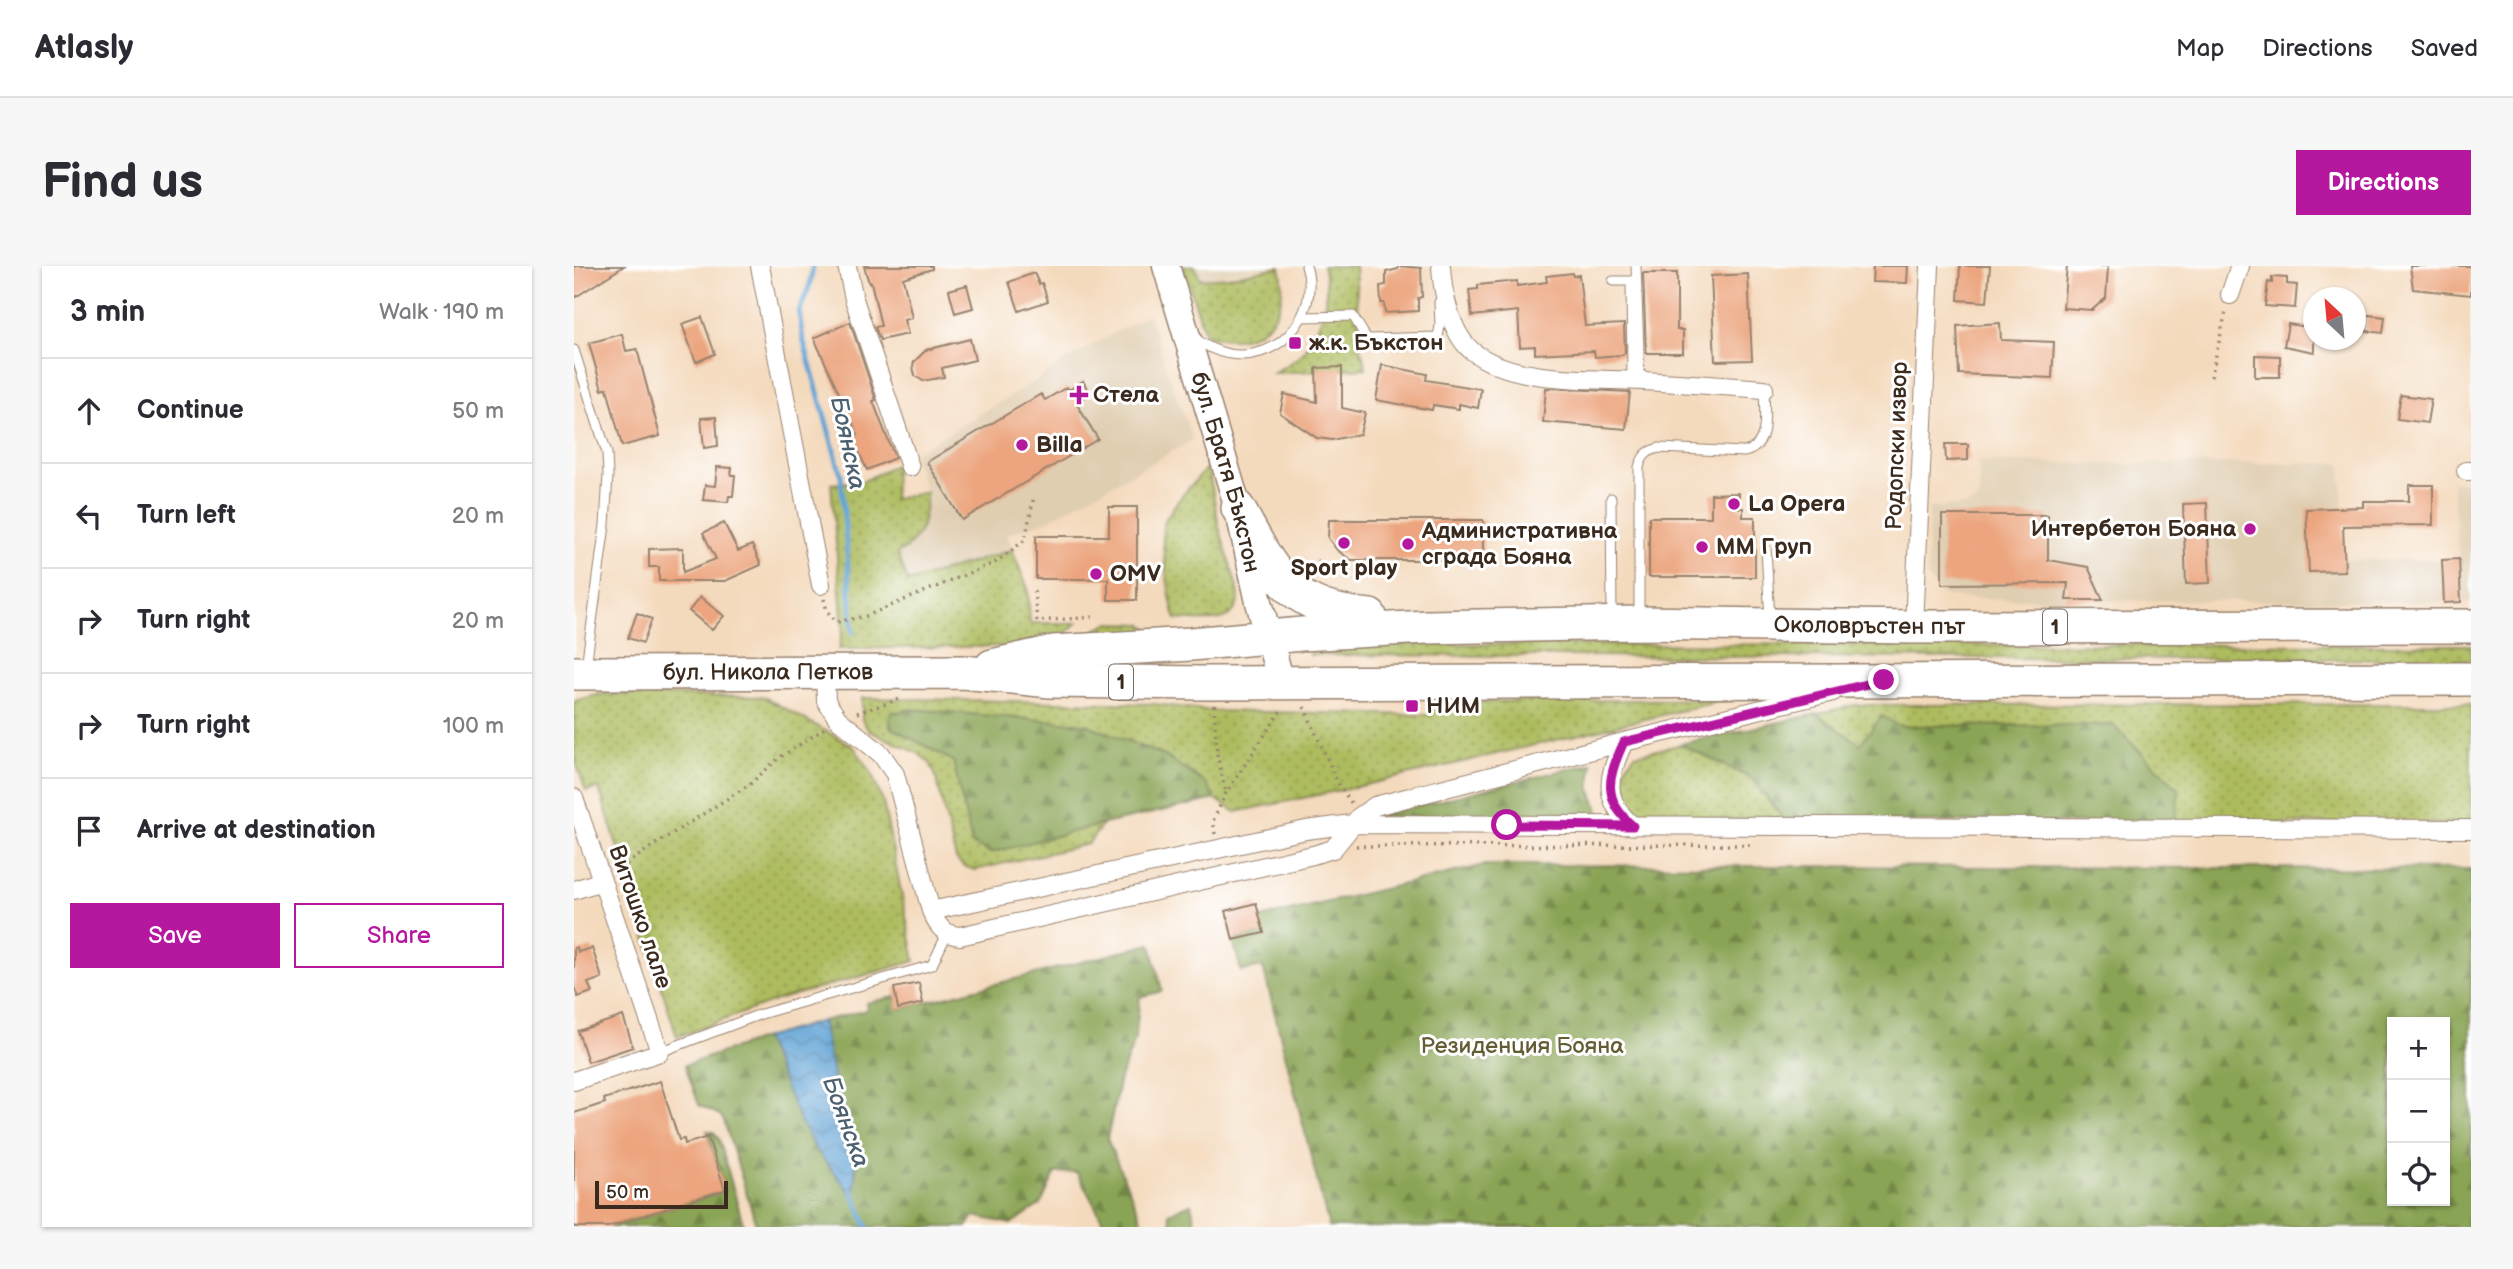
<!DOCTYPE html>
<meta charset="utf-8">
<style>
body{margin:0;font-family:"Balsamiq Sans",sans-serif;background:#f7f7f7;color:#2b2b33}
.controls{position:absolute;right:21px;bottom:21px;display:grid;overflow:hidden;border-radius:0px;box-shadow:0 2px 5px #0004}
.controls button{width:63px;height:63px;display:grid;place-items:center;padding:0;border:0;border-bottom:2px solid #e1e1e2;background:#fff;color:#2b2b33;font:35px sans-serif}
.compass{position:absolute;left:1729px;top:21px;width:63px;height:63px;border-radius:50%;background:#fff;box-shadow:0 2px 5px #0004;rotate:334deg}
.scale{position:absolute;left:21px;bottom:18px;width:133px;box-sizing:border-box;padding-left:7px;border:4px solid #3b2a1e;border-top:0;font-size:19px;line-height:24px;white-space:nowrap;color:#3b2a1e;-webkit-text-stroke:5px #fff;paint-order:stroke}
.stop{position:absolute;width:21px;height:21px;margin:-16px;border:5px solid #b5179e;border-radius:50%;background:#fff}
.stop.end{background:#b5179e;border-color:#fff;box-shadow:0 2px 7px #0008}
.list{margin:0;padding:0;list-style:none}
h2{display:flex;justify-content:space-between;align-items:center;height:91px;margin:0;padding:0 28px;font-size:30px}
h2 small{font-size:23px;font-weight:400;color:#7c7c81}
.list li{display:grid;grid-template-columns:46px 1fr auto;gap:21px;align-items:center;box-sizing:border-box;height:105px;padding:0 28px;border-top:2px solid #e1e1e2}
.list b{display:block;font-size:26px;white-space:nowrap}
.list em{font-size:23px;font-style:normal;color:#7c7c81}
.actions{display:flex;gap:14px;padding:21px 28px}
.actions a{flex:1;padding:16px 0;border:2px solid #b5179e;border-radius:0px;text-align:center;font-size:24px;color:#b5179e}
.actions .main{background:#b5179e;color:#fff}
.icon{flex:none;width:38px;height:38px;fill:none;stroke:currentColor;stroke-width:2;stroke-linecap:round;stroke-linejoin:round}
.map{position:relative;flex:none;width:1897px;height:961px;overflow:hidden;border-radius:0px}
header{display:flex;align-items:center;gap:42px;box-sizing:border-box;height:98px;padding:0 35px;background:#fff;border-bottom:2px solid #e1e1e2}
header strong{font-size:33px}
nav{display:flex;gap:38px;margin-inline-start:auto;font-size:24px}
.intro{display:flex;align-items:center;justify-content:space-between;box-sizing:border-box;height:168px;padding:0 42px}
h1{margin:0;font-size:49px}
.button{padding:18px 32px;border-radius:0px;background:#b5179e;color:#fff;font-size:24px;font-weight:700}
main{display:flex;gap:42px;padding:0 42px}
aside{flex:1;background:#fff;border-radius:0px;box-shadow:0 2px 5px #0004}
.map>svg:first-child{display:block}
</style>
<header>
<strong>Atlasly</strong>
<nav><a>Map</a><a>Directions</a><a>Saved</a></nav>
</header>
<div class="intro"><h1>Find us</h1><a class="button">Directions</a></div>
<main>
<aside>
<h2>3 min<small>Walk · 190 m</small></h2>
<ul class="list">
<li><svg class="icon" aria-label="ahead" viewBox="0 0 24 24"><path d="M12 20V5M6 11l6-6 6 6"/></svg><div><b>Continue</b></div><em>50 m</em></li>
<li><svg class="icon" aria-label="left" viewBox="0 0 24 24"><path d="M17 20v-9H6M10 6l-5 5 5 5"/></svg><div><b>Turn left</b></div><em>20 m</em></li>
<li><svg class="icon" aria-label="right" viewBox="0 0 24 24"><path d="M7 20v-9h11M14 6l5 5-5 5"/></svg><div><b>Turn right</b></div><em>20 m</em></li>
<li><svg class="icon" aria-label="right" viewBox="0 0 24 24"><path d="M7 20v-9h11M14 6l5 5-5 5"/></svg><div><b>Turn right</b></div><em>100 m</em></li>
<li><svg class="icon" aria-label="arrive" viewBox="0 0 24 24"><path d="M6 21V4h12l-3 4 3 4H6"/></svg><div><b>Arrive at destination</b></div></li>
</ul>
<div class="actions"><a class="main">Save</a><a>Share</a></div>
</aside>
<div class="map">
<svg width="1897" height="961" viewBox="0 0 1897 961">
<defs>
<pattern id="grass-dots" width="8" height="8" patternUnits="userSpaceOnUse" patternTransform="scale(1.75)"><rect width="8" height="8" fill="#aebc5e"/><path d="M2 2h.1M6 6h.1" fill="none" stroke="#8f994d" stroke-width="1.8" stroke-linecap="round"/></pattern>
<pattern id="forest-firs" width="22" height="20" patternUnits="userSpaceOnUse" patternTransform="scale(1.75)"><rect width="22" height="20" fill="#8aa455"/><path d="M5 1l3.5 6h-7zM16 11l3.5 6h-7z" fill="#728646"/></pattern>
<pattern id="water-waves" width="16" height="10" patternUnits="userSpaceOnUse" patternTransform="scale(1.75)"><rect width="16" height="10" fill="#61a3d5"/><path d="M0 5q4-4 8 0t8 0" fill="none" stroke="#5185ac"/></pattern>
</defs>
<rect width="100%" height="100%" fill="#fff"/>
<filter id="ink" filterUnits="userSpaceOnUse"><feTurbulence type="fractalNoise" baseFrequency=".0143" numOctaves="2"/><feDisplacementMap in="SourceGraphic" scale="14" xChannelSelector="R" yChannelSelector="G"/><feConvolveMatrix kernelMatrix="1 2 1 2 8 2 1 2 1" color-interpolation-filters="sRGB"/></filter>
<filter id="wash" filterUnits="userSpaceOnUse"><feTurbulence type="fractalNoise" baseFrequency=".00686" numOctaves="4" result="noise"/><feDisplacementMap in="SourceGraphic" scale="28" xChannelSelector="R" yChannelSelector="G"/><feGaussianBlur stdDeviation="1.57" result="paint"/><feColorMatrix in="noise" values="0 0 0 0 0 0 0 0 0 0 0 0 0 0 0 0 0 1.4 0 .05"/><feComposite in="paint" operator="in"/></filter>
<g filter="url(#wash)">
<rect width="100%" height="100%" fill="#f4dabd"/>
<path fill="#e0ceb1" d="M 622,0 L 702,0 L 626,12 Z
M 575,48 L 597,116 L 619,174 L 474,254 L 433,268 L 438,284 L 334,316 L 323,288 L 334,281 L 352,226 L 339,188 L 465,113 L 490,95 Z
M 1404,195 L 1514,198 L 1767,197 L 1771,294 L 1885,293 L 1878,215 L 1897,217 L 1897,336 L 1492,334 L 1385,332 L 1368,329 L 1353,311 L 1355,242 L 1393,239 L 1406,233 Z"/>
<path fill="url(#grass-dots)" stroke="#74733e" stroke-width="2" d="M 609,0 L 621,0 L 626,13 L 653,11 L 706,1 C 718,53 681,86 631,68 Z
M 749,0 L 781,0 L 786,80 L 792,102 L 700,107 C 707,102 716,98 723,92 C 746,72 758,29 749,0 Z
M 321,199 L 320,233 L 352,226 C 352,253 348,274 323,288 L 334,316 L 438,284 L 454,323 L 456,357 L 503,357 L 493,366 L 480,372 L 436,380 L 265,383 L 269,362 L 257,218 L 290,215 Z
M 634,200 L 645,261 L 665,328 C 664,363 626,354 602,353 C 596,339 587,276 589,262 C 592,244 622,215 634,200 Z
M 534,357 L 568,358 L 584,370 L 505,378 L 524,362 Z
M 737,378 L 1897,379 L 1897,394 L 736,389 Z
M 27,428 L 190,431 L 279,480 L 296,504 L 309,536 L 341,695 L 206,733 L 103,771 L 25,522 L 12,525 L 0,491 L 0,435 Z
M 288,432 L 580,438 L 640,445 L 855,449 L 869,436 L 1156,433 L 791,519 L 662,546 L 641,533 L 529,558 L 514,578 L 401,604 L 389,600 L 382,593 L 361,508 L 356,497 L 344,487 L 295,465 L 288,454 Z
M 1897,438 L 1897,558 L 1211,555 L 1057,550 C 1039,525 1040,512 1061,489 L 1281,439 Z"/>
<path fill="url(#forest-firs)" stroke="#62673a" stroke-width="2" fill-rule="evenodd" d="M 338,443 L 512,458 L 591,490 L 633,518 L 641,533 L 529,558 L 416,587 L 398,578 L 379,495 L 316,461 L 316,447 Z
M 1243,448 L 1286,478 L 1308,450 L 1325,460 L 1539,459 L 1605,523 L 1601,557 L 1211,555 L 1177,512 L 1106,478 Z
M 1018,497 L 1016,522 L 1028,554 L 803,550 Z
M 911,599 L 1897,603 L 1897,961 L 755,961 L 689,701 L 667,705 L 659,674 L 689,667 L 686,652 ZM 1818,756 L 1871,756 L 1871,935 L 1818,935 Z
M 577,678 L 588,725 L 566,731 L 561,773 L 546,812 L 533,873 L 571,961 L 532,961 L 503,906 L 481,907 L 467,938 L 437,958 L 400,950 L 393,961 L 183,961 L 150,855 L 146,849 L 125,839 L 111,799 L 190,772 C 213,828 243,882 280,930 L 282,898 L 255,795 L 248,755 L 293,744 L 292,737 L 321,731 L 325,743 Z
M 133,865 L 140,866 L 145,873 L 170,961 L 34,961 L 151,924 Z
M 617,938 L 622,961 L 598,961 L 595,947 Z"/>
<path fill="url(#water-waves)" stroke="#4e667a" stroke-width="2" d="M 248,755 L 260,814 L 278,870 L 282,898 L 280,931 L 243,885 L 227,857 L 190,772 Z"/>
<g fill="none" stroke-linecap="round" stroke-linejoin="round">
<path stroke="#61a3d5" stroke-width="5" d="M 239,0 L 236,18 L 225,46 L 229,73 L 267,209 L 279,366
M 278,925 L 293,961"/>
</g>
<g id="blocks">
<path fill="#eca57e" d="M 0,0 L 50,0 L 0,32 Z
M 290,0 L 358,0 L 358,3 L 329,12 L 338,52 L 330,54 L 334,68 L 306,74 L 301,61 L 307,60 L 297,16 L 295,17 Z
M 824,0 L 847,2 L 848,31 L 844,32 L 844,45 L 811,47 L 810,37 L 807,37 L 806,20 L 812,19 L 812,6 L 824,3 Z
M 1299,0 L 1334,0 L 1333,17 L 1298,16 Z
M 1386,0 L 1416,0 L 1413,36 L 1384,34 Z
M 1493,0 L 1534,0 L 1532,32 L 1518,44 L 1489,42 Z
M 1836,0 L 1897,0 L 1897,29 L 1839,23 Z
M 460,7 L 465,18 L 468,17 L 474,35 L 445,45 L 435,16 Z
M 998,7 L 999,10 L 1005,9 L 1011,60 L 1050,58 L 1051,87 L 1048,89 L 1021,91 L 1020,85 L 961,88 L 961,80 L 946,81 L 944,45 L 898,50 L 895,24 L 904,23 L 904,19 L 943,15 L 943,20 L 973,16 L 972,10 Z
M 1069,7 L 1103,7 L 1103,64 L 1109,64 L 1109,87 L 1072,87 Z
M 1174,8 L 1178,94 L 1141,95 L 1137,10 Z
M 1698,11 L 1713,12 L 1713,18 L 1723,19 L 1721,42 L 1691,40 L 1694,16 L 1698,17 Z
M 393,19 L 399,42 L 381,47 L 375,24 Z
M 1794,49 L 1811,51 L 1809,67 L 1792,65 Z
M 128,51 L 141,88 L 122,96 L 108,58 Z
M 276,56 L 302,134 L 299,135 L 321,192 L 293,204 L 278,172 L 284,169 L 240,72 Z
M 1426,57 L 1427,74 L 1480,76 L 1478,112 L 1385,108 L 1383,60 Z
M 1714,58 L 1740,62 L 1740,86 L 1710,80 Z
M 48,68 L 52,85 L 63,83 L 86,170 L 48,180 L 33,122 L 28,124 L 15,77 Z
M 396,73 L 401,94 L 368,102 L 370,111 L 349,115 L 341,110 L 339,100 L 340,96 L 352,84 Z
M 1681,89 L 1706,90 L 1706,111 L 1681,111 Z
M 808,99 L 853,108 L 852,114 L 907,123 L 904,142 L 885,138 L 885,143 L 859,139 L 858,144 L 802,134 Z
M 768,101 L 768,142 L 791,147 L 786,168 L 758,174 L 743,172 L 706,147 L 710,128 L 743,136 L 742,102 Z
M 509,115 L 516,128 L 502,137 L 524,173 L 388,254 L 353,196 L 467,128 L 471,134 L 493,121 L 495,124 Z
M 972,122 L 1056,126 L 1052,163 L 969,156 Z
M 1827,129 L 1857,133 L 1853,157 L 1823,153 Z
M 142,151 L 144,180 L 130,182 L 127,152 Z
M 1371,178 L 1394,178 L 1394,194 L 1372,195 Z
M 143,201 L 158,202 L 157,209 L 161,209 L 159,230 L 155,230 L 154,236 L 129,234 L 131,219 L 141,220 Z
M 1835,219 L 1859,219 L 1859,259 L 1769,260 L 1771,305 L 1735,306 L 1732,243 L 1789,241 L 1789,235 L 1835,235 Z
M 1165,227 L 1165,242 L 1169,242 L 1169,251 L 1181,251 L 1181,311 L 1075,311 L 1075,251 L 1137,251 L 1137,228 Z
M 1633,237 L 1636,317 L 1612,318 L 1609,238 Z
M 535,241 L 563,241 L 563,334 L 534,334 L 534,313 L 462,313 L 462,270 L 535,270 Z
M 1368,249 L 1474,249 L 1474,294 L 1514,301 L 1529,334 L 1492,334 L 1494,317 L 1368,318 Z
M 755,254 L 909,254 L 909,294 L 777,294 L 763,284 L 754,272 Z
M 150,257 L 164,285 L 178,279 L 187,299 L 151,315 L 85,315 L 85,301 L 75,301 L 75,283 L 109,282 L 109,306 L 142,293 L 129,267 Z
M 1885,293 L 1887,336 L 1870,337 L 1868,294 Z
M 126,331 L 150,350 L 138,364 L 115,345 Z
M 63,347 L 78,353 L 69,377 L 54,372 Z
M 682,637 L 690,667 L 659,674 L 652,645 Z
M 3,681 L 4,686 L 18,682 L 28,712 L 14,717 L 18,726 L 4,731 L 0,721 L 0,682 Z
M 345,717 L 349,737 L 324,743 L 320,722 Z
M 49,750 L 59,781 L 14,796 L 4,765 Z
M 86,815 L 105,874 L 110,873 L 111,878 L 134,871 L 151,924 L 34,961 L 0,961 L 0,847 L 31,837 L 30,833 Z"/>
</g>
</g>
<g filter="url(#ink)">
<use href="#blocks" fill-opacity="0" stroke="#98826e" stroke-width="2"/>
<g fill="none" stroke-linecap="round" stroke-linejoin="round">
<defs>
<path id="lane" d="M 1062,0 L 1066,115
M 1039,15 L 1057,15 L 1058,115
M 729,51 L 779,50 L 793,73 L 864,71 L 866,60 L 865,36
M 621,72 C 662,105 718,88 733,37 C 736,26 736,11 732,0
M 0,84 L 33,187 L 34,209 L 31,259 L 12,401
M 1037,232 L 1038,353
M 1192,283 L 1196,354
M 1065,352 L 1065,201 C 1069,189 1073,185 1085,182 L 1170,186 C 1197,181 1190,145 1190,123
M 86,786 L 187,748 L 358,699 L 373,668"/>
<path id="street" d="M 186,0 L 247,319
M 273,0 L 280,33 L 336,201
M 867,0 C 868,25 877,67 897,84 C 938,118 1016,112 1068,115 C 1108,117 1149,120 1190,123
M 1656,29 L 1666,0
M 1892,205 L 1897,205
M 1340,361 L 1356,0
M 251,408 L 252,435 L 264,453 L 307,488 L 321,508 L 357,645 C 364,661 369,668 386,670 L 739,589 L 759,583 L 785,551 L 801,540 L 1050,476 L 1259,426
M 1050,476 C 1034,510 1027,533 1059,560
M 0,532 L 86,786 L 0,815
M 0,624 L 28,615
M 357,645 L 732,564 L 778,558 L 1897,563"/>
<g id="secondary">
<path id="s1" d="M 592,0 L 664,242 L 685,336 L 707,416"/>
</g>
<g id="highway">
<path d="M 664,242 C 702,310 712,342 796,350"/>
<path id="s2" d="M 418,400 L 479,386 L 617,378 L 728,368 L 853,361 L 1065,357 L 1340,361 L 1897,360"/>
<path id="s3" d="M 0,407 L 389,406 L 476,415 L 629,417 L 1897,413"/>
</g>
</defs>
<use href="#lane" stroke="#98826e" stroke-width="11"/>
<use href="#street" stroke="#98826e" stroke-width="20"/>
<use href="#secondary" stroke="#98826e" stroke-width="29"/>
<use href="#highway" stroke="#98826e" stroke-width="36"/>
<path stroke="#98826e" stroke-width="3.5" stroke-dasharray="2 5" stroke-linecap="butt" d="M 1637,111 L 1652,45
M 733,304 L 745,294
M 460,325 L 463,355 L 522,351
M 250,333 L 253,345 L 263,356 L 292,350 L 422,296 L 451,274 L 460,230
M 640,439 L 643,488 L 652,527
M 730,441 L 764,517 L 777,537
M 283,447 L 326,433
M 641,568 L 639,555 L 652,527 L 708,443
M 782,580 L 1180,579
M 41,606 L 80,579 L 175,519 L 205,492 L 251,462"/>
<use href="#lane" stroke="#fff" stroke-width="9"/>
<use href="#street" stroke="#fff" stroke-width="18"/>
<use href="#secondary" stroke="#fff" stroke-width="26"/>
<use href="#highway" stroke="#fff" stroke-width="33"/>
</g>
</g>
<g fill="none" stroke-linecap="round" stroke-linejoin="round" filter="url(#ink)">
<path stroke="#b5179e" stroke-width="9" d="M 933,559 L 1059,560 C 1027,533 1034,510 1050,476 L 1310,414"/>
</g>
<g fill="#b5179e" stroke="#fff" stroke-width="2.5">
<rect x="714" y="70" width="14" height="14" rx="3.5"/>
<path d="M501.5 118.5h7v7h7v7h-7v7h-7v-7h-7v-7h7z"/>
<circle cx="448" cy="179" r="7"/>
<circle cx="1160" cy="238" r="7"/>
<circle cx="1676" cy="263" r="7"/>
<circle cx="770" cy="277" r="7"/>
<circle cx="834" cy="278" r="7"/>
<circle cx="1128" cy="281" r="7"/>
<circle cx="522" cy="308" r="7"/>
<rect x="831" y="433" width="14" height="14" rx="3.5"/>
</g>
<g text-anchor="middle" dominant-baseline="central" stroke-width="6" stroke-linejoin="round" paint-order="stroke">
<g fill="#fff" stroke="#766a62" stroke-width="2">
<rect x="1469" y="343.5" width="24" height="35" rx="5"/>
<rect x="535" y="398.5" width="24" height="35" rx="5"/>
</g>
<g font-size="21" font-weight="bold" fill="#3b2a1e">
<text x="1481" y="361">1</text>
<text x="547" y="416">1</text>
</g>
<g font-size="23" font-weight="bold" fill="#3b2a1e" stroke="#fff" text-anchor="start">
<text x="735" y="77">ж.к. Бъкстон</text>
<text x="519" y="129">Стела</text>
<text x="462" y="179">Billa</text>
<text x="1174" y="238">La Opera</text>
<text x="1662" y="263" text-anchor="end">Интербетон Бояна</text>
<text x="848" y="265">Административна<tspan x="848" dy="26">сграда Бояна</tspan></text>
<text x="1142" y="281">ММ Груп</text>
<text x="770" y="302" text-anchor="middle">Sport play</text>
<text x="536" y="308">OMV</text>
<text x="852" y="440">НИМ</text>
</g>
<g font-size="23" fill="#3b2a1e" stroke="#fff">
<text transform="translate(1323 180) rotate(-88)">Родопски извор</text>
<text stroke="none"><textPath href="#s1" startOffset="215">бул. Братя Бъкстон</textPath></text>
<text stroke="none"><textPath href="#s2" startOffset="880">Околовръстен път</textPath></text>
<text stroke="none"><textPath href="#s3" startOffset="194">бул. Никола Петков</textPath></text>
<text transform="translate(66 651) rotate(71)">Витошко лале</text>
</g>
<g font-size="23" fill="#635d34" stroke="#fff">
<text x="948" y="780">Резиденция Бояна</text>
</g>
<g font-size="24" font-style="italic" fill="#4c6070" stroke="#fff">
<text transform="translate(274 177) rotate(78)">Боянска</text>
<text transform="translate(272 856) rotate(70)">Боянска</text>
</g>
</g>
</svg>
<div class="controls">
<button>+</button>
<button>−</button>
<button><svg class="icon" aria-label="locate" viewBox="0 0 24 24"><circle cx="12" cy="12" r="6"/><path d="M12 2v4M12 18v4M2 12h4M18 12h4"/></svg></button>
</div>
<svg class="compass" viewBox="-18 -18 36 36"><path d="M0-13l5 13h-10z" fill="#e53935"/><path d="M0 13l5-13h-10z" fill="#7c7c81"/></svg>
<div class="scale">50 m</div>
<div class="stop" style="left:933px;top:559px"></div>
<div class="stop end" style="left:1310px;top:414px"></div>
</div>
</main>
